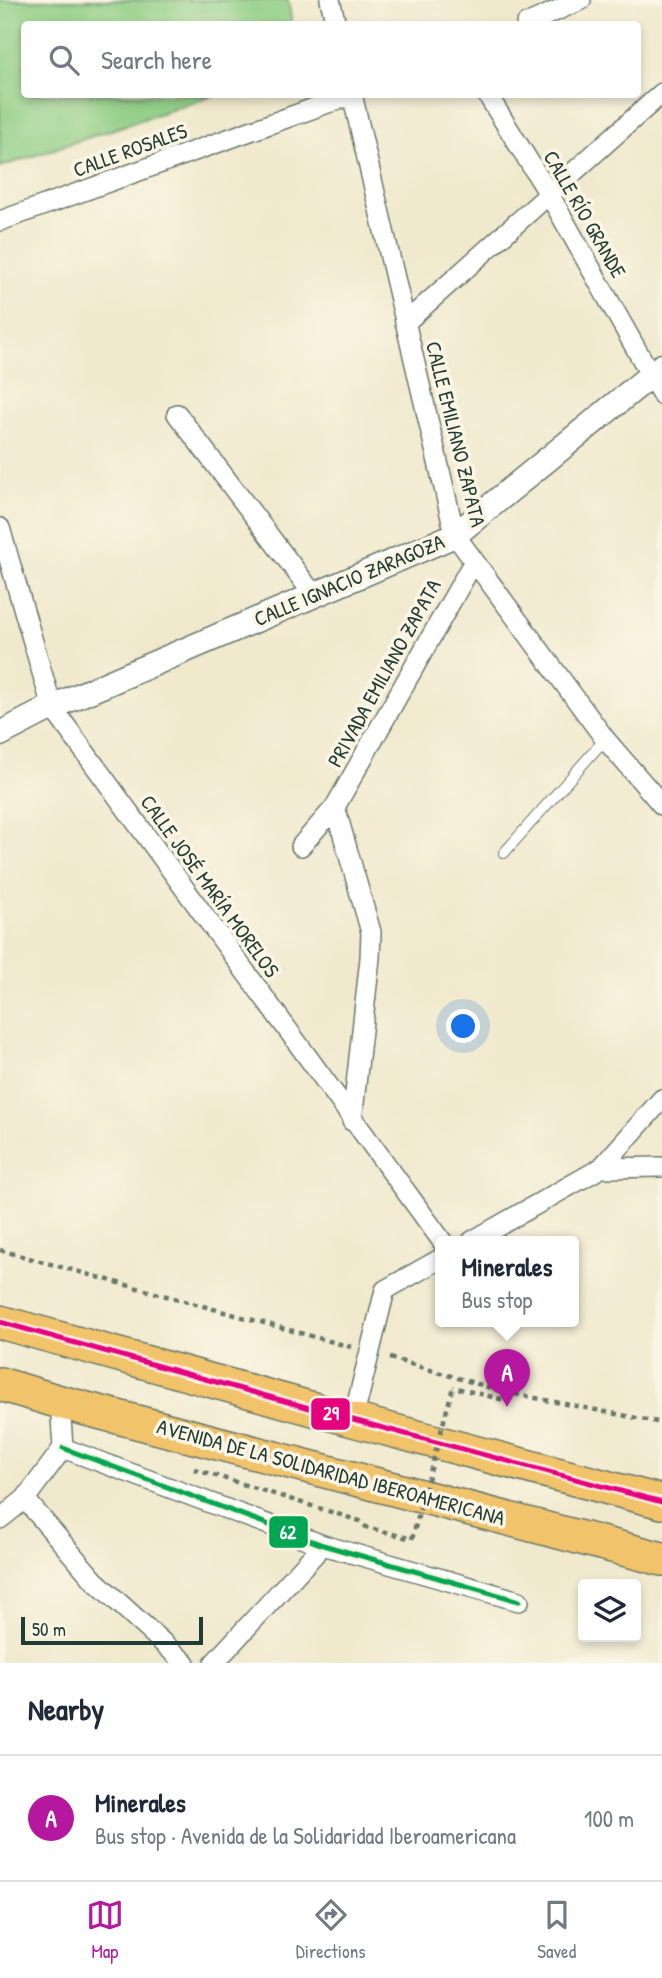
<!DOCTYPE html>
<meta charset="utf-8">
<style>
body{margin:0;font-family:"Patrick Hand",sans-serif;background:#f2f2f3;color:#1f2937}
.controls{position:absolute;right:21px;bottom:21px;display:grid;overflow:hidden;border-radius:7px;box-shadow:0 4px 10px #0003}
.controls button{width:63px;height:63px;display:grid;place-items:center;padding:0;border:0;border-bottom:2px solid #e0e1e3;background:#fff;color:#1f2937;font:35px sans-serif}
.scale{position:absolute;left:21px;bottom:18px;width:182px;box-sizing:border-box;padding-left:7px;border:4px solid #1f3d34;border-top:0;font-size:19px;line-height:24px;white-space:nowrap;color:#1f3d34;-webkit-text-stroke:5px #fcf5e5;paint-order:stroke}
.you{position:absolute;left:464px;top:1027px;width:24px;height:24px;margin:-18px;border:5px solid #fff;border-radius:50%;background:#1a73e8;box-shadow:0 0 0 10px #1a73e833}
.badge{display:grid;place-items:center;width:46px;height:46px;border-radius:50%;background:#b5179e;color:#fff;font-size:23px;font-weight:700}
.pin{position:absolute;translate:-50% -58px;filter:drop-shadow(0 2px 4px #0008)}
.pin::after{content:'';position:absolute;top:37px;width:24px;height:21px;background:inherit;clip-path:polygon(0 0,100% 0,50% 100%)}
.popup{position:absolute;left:435px;top:1236px;width:144px;height:91px;box-sizing:border-box;display:grid;place-content:center;border-radius:7px;background:#fff;filter:drop-shadow(0 2px 5px #0005);font-size:23px;white-space:nowrap;color:#747a83}
.popup b{font-size:26px;color:#1f2937}
.popup::after{content:'';position:absolute;left:50%;top:100%;margin-left:-14px;border:14px solid transparent;border-top-color:#fff}
.list{margin:0;padding:0;list-style:none}
h2{display:flex;justify-content:space-between;align-items:center;height:91px;margin:0;padding:0 28px;font-size:30px}
h2 small{font-size:23px;font-weight:400;color:#747a83}
.list li{display:grid;grid-template-columns:46px 1fr auto;gap:21px;align-items:center;box-sizing:border-box;height:126px;padding:0 28px;border-top:2px solid #e0e1e3}
.list b{display:block;font-size:26px;white-space:nowrap}
.list p{margin:0;font-size:23px;white-space:nowrap;color:#747a83}
.list em{font-size:23px;font-style:normal;color:#747a83}
.icon{flex:none;width:38px;height:38px;fill:none;stroke:currentColor;stroke-width:2;stroke-linecap:round;stroke-linejoin:round}
.map{position:relative;flex:none;width:662px;height:1663px;overflow:hidden}
.search{position:absolute;background:#fff;box-shadow:0 4px 10px #0003;left:21px;right:21px;top:21px;height:77px;display:flex;align-items:center;gap:18px;box-sizing:border-box;padding:0 24px;border-radius:7px;color:#747a83;font-size:26px}
.sheet{height:217px;background:#fff}
nav{display:flex;justify-content:space-around;align-items:center;box-sizing:border-box;height:98px;border-top:2px solid #e0e1e3;background:#fff;font-size:19px;color:#747a83}
nav a{display:grid;justify-items:center;gap:4px}
nav .on{color:#b5179e}
.map>svg:first-child{display:block}
</style>
<div class="map">
<svg width="662" height="1663" viewBox="0 0 662 1663">
<rect width="100%" height="100%" fill="#fcf5e5"/>
<filter id="ink" filterUnits="userSpaceOnUse"><feTurbulence type="fractalNoise" baseFrequency=".0143" numOctaves="2"/><feDisplacementMap in="SourceGraphic" scale="14" xChannelSelector="R" yChannelSelector="G"/><feConvolveMatrix kernelMatrix="1 2 1 2 8 2 1 2 1" color-interpolation-filters="sRGB"/></filter>
<filter id="wash" filterUnits="userSpaceOnUse"><feTurbulence type="fractalNoise" baseFrequency=".00686" numOctaves="4" result="noise"/><feDisplacementMap in="SourceGraphic" scale="28" xChannelSelector="R" yChannelSelector="G"/><feGaussianBlur stdDeviation="1.57" result="paint"/><feColorMatrix in="noise" values="0 0 0 0 0 0 0 0 0 0 0 0 0 0 0 0 0 1.4 0 .05"/><feComposite in="paint" operator="in"/></filter>
<g filter="url(#wash)">
<rect width="100%" height="100%" fill="#f0e9cd"/>
<path fill="#8ecd84" stroke="#56855c" stroke-width="2" d="M 0,0 L 288,0 L 292,24 L 24,24 L 24,94 L 215,95 L 0,167 Z"/>
</g>
<g filter="url(#ink)">
<g fill="none" stroke-linecap="round" stroke-linejoin="round">
<defs>
<path id="service" d="M 504,853 L 605,739"/>
<path id="minor" d="M 330,0 L 336,24
M 526,24 L 581,0
M 352,94 L 455,535 L 605,739 L 662,805
M 487,94 L 549,194 L 662,395
M 0,221 L 353,94
M 405,323 L 662,93
M 177,414 L 314,595
M 0,528 L 52,707 L 442,1241
M 335,807 L 371,932 L 370,958 L 352,1121
M 301,846 L 335,807 L 474,561
M 601,1168 L 662,1167
M 472,1241 L 601,1168 L 662,1099
M 353,1420 L 385,1290 L 440,1259
M 63,1448 L 323,1545 L 519,1601
M 25,1499 L 94,1580 L 185,1663
M 0,1519 L 25,1499 L 63,1448 L 60,1402
M 214,1663 L 323,1545"/>
<path id="tertiary" d="M 0,734 L 52,707 L 455,535 L 662,366"/>
<path id="trunk" d="M 0,1322 L 353,1420 L 662,1502
M 0,1384 L 60,1402 L 662,1559"/>
</defs>
<use href="#service" stroke="#68796a" stroke-width="12"/>
<use href="#minor" stroke="#68796a" stroke-width="22"/>
<use href="#tertiary" stroke="#68796a" stroke-width="27"/>
<use href="#trunk" stroke="#68796a" stroke-width="36"/>
<path stroke="#68796a" stroke-width="4.5" stroke-dasharray="5 5" stroke-linecap="butt" d="M 0,1250 L 351,1347
M 390,1358 L 505,1392 L 504,1400 L 453,1387
M 505,1392 L 662,1423
M 194,1469 L 360,1521 L 366,1527 L 412,1539"/>
<use href="#service" stroke="#fff" stroke-width="10"/>
<use href="#minor" stroke="#fff" stroke-width="19"/>
<use href="#tertiary" stroke="#fff" stroke-width="24"/>
<use href="#trunk" stroke="#f1c36a" stroke-width="33"/>
<path stroke="#68796a" stroke-width="4.5" stroke-dasharray="5 5" stroke-linecap="butt" d="M 412,1539 L 453,1387"/>
<defs>
<path id="bus-1" d="M 0,1322 L 353,1420 L 662,1502"/>
<path id="bus-2" d="M 63,1448 L 323,1545 L 519,1601"/>
</defs>
<use href="#bus-1" stroke="#fcf5e5" stroke-width="10"/>
<use href="#bus-2" stroke="#fcf5e5" stroke-width="10"/>
<use href="#bus-1" stroke="#e5007d" stroke-width="5"/>
<use href="#bus-2" stroke="#00a651" stroke-width="5"/>
</g>
</g>
<g text-anchor="middle" dominant-baseline="central" stroke-width="7" stroke-linejoin="round" paint-order="stroke">
<g font-size="21" fill="#1f3d34" stroke="#fcf5e5">
<text transform="translate(130 150) rotate(-20)">CALLE ROSALES</text>
<text transform="translate(585 214) rotate(60)">CALLE RÍO GRANDE</text>
<text transform="translate(456 434) rotate(76)">CALLE EMILIANO ZAPATA</text>
<text transform="translate(349 580) rotate(-23)">CALLE IGNACIO ZARAGOZA</text>
<text transform="translate(384 673) rotate(-61)">PRIVADA EMILIANO ZAPATA</text>
<text transform="translate(210 886) rotate(54)">CALLE JOSÉ MARÍA MORELOS</text>
<text transform="translate(331 1472) rotate(15)">AVENIDA DE LA SOLIDARIDAD IBEROAMERICANA</text>
</g>
</g>
<g stroke="#fcf5e5" stroke-width="2.5">
<rect x="310" y="1397" width="41" height="34" rx="7" fill="#e5007d"/>
<rect x="268" y="1515" width="41" height="34" rx="7" fill="#00a651"/>
</g>
<g font-size="19" text-anchor="middle" font-weight="bold" fill="#fff">
<text x="331" y="1420">29</text>
<text x="288" y="1539">62</text>
</g>
</svg>
<div class="controls">
<button><svg class="icon" aria-label="layers" viewBox="0 0 24 24"><path d="M12 4l9 5-9 5-9-5zM3 14l9 5 9-5"/></svg></button>
</div>
<div class="scale">50 m</div>
<div class="you"></div>
<div class="pin badge" style="left:507px;top:1407px">A</div>
<div class="popup"><b>Minerales</b>Bus stop</div>
<div class="search"><svg class="icon" aria-label="search" viewBox="0 0 24 24"><circle cx="10" cy="10" r="6"/><path d="M15 15l6 6"/></svg>Search here</div>
</div>
<section class="sheet">
<h2>Nearby<small></small></h2>
<ul class="list">
<li><span class="badge">A</span><div><b>Minerales</b><p>Bus stop · Avenida de la Solidaridad Iberoamericana</p></div><em>100 m</em></li>
</ul>
</section>
<nav>
<a class="on"><svg class="icon" aria-label="map" viewBox="0 0 24 24"><path d="M3 6l6-2 6 2 6-2v14l-6 2-6-2-6 2zM9 4v14M15 6v14"/></svg>Map</a>
<a><svg class="icon" aria-label="directions" viewBox="0 0 24 24"><path d="M12 3l9 9-9 9-9-9zM9 14v-3h6M13 9l2 2-2 2"/></svg>Directions</a>
<a><svg class="icon" aria-label="saved" viewBox="0 0 24 24"><path d="M7 4h10v16l-5-4-5 4z"/></svg>Saved</a>
</nav>
